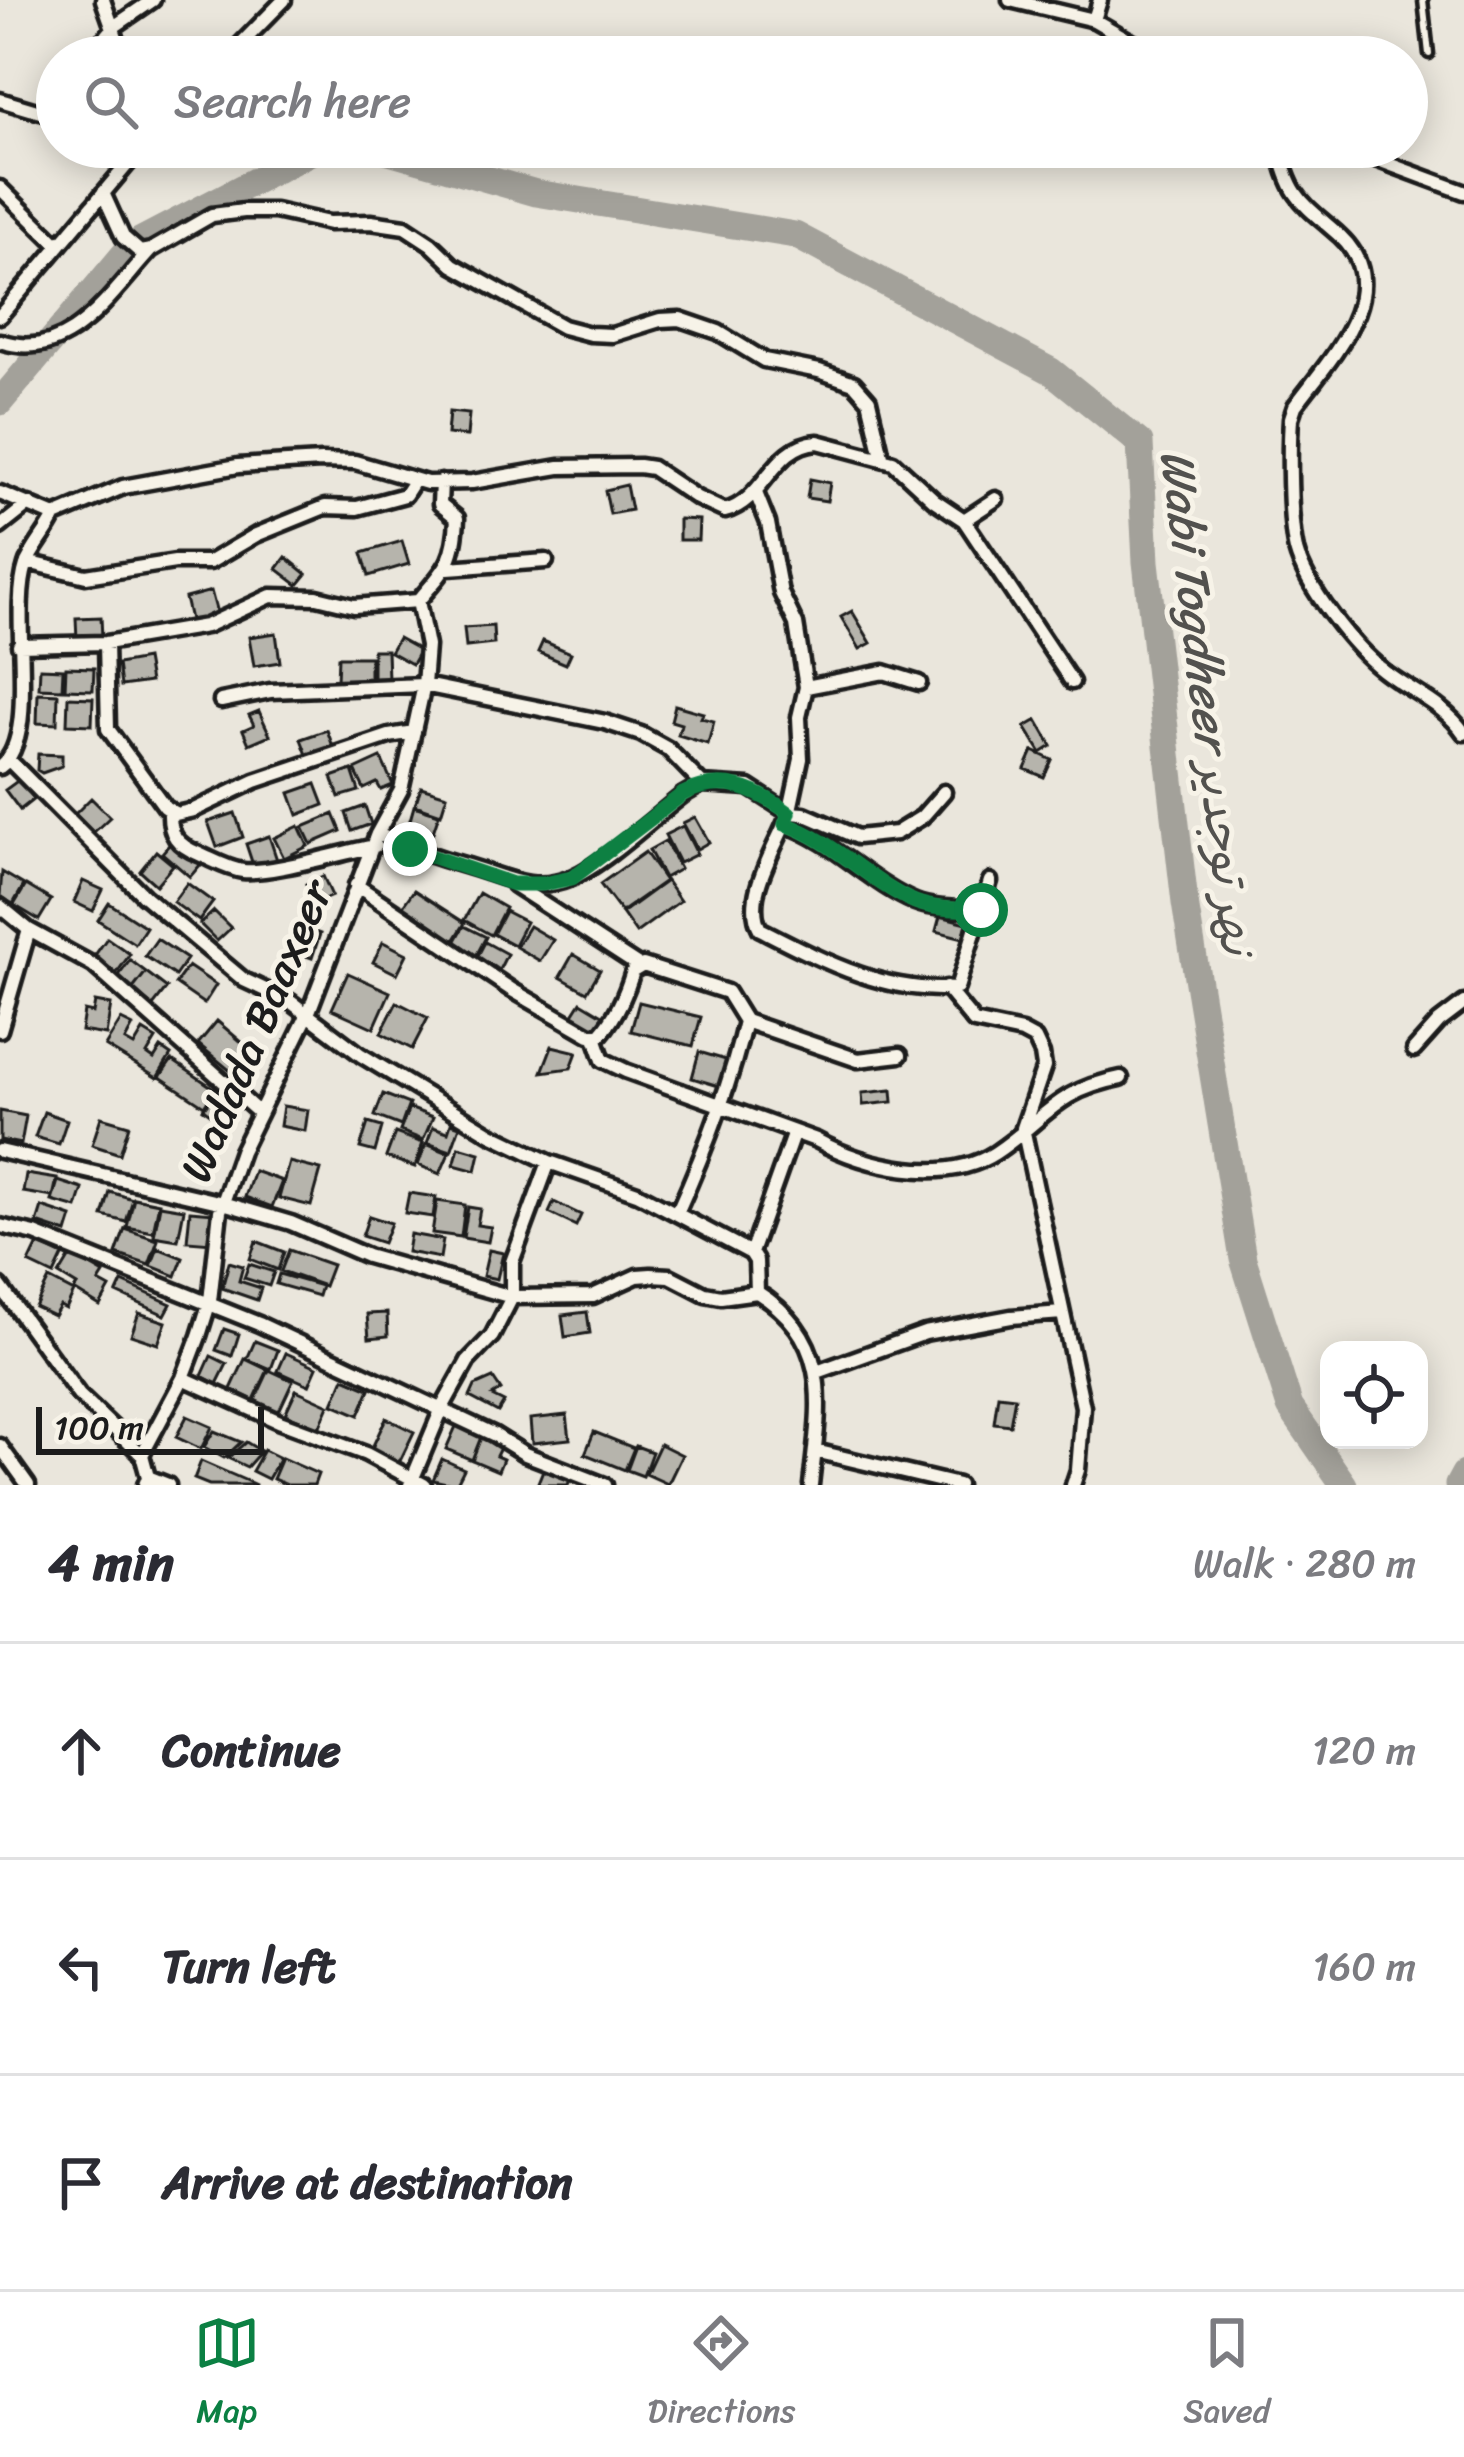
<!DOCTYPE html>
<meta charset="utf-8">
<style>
body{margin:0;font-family:Sriracha,"Playpen Sans Arabic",sans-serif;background:#f2f2f3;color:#2b2b33}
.controls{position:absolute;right:36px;bottom:36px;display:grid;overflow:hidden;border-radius:24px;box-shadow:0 6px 30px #0003}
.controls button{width:108px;height:108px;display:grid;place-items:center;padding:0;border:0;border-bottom:3px solid #e1e1e2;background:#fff;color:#2b2b33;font:60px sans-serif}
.scale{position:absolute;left:36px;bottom:30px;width:228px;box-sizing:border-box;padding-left:12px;border:6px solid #1c1c1c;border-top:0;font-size:33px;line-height:42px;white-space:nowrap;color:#1c1c1c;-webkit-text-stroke:9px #f7f3e8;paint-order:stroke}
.stop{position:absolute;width:36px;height:36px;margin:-27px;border:9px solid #0b8043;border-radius:50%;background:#fff}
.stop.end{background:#0b8043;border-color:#fff;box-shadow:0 3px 12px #0008}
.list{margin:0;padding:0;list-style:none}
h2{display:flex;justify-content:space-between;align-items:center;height:156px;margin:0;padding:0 48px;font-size:51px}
h2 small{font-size:39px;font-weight:400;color:#7c7c81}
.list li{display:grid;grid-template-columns:78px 1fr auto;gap:36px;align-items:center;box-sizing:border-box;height:216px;padding:0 48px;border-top:3px solid #e1e1e2}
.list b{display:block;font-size:45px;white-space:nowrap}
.list em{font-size:39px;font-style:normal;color:#7c7c81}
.icon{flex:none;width:66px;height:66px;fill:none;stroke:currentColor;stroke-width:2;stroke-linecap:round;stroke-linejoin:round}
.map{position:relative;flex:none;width:1464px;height:1485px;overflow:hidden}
.search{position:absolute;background:#fff;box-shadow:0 6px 30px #0003;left:36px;right:36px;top:36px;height:132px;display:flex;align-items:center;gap:30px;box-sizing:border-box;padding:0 42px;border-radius:66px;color:#7c7c81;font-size:45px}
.sheet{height:804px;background:#fff}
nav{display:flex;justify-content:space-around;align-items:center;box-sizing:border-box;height:168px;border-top:3px solid #e1e1e2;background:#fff;font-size:33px;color:#7c7c81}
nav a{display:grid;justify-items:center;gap:6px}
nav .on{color:#0b8043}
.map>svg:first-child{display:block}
</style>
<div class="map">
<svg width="1464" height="1485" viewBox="0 0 1464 1485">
<rect width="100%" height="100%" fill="#eae6dc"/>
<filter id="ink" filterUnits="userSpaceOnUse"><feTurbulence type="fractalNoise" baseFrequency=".00833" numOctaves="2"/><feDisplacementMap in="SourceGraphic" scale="24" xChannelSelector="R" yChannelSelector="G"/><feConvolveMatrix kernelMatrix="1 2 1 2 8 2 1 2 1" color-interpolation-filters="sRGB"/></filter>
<g filter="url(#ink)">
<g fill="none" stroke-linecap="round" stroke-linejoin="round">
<path stroke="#a3a19a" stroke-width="27" d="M 375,147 L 536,193 L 795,235 L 1051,371 L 1140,443 L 1146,562 L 1185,903 L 1243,1259 L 1290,1407 L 1344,1485
M 0,402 L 132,245 L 320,147
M 1458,1485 L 1464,1474"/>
</g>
<path fill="#b6b4ac" stroke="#1c1c1c" stroke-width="3" d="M 449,412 L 469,414 L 467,436 L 447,434 Z
M 810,479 L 830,483 L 827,501 L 807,498 Z
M 626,485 L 631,510 L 610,514 L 605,490 Z
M 679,519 L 699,520 L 698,540 L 679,540 Z
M 402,541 L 409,564 L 369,576 L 362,553 Z
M 286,557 L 307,574 L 298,585 L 277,569 Z
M 211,591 L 218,617 L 191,624 L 185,598 Z
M 852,611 L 871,643 L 860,649 L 841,617 Z
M 101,617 L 102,638 L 77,640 L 76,618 Z
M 493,626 L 494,644 L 466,647 L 464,628 Z
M 276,633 L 280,662 L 254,666 L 249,637 Z
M 398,638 L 420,650 L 412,664 L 390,652 Z
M 543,641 L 571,653 L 566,664 L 538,652 Z
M 373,650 L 387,650 L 388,680 L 373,680 Z
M 338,657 L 370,657 L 370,682 L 337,681 Z
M 146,659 L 150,682 L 121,686 L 118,664 Z
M 66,667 L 94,668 L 93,690 L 65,689 Z
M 40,668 L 63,669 L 62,689 L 39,688 Z
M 38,693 L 58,694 L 57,724 L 37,723 Z
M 68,697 L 93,698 L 92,725 L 67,724 Z
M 675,705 L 703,713 L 701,718 L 714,721 L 708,744 L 678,735 L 681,724 L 671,721 Z
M 259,711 L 270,735 L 249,744 L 243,730 L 254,725 L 249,715 Z
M 1037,720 L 1052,746 L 1041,753 L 1025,727 Z
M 327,730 L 335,752 L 309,760 L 301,739 Z
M 1033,751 L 1052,760 L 1044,777 L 1025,769 Z
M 38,754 L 62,755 L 62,766 L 42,773 L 37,770 Z
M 381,758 L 393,785 L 381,790 L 377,783 L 364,789 L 355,770 Z
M 352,770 L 359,791 L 339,797 L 332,777 Z
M 20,779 L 34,799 L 20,810 L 5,790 Z
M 316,784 L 324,805 L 298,815 L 290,793 Z
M 421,787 L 447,795 L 441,814 L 415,805 Z
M 91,798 L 110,817 L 93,833 L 75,814 Z
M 365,806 L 371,824 L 352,831 L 346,813 Z
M 414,806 L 439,814 L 432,835 L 408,827 Z
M 235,813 L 243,837 L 217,847 L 208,822 Z
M 334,814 L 341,831 L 311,844 L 303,827 Z
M 695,817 L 709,842 L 697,849 L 683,823 Z
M 299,826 L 308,846 L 284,858 L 274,838 Z
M 683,826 L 697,854 L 679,863 L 665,835 Z
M 269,836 L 277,860 L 254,868 L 246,844 Z
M 173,840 L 201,864 L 190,877 L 162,853 Z
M 665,841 L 680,869 L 664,878 L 649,850 Z
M 156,851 L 173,865 L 156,885 L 140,871 Z
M 645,852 L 665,881 L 621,912 L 600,884 Z
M 2,872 L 24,885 L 13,904 L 0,896 Z
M 323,876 L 332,896 L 315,903 L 306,884 Z
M 83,881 L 103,890 L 93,911 L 74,902 Z
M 666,881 L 680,901 L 636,933 L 622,913 Z
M 187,883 L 213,902 L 199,921 L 173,902 Z
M 26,885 L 51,900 L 39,920 L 14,905 Z
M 414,890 L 465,923 L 452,944 L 400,910 Z
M 479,893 L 505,908 L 491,935 L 464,920 Z
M 109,903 L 146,927 L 135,944 L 98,920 Z
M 214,911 L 231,928 L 217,941 L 200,924 Z
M 505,911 L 526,922 L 514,945 L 493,934 Z
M 940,916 L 967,923 L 963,938 L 936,931 Z
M 296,925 L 320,934 L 312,958 L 287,949 Z
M 464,926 L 486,937 L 475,958 L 453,946 Z
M 529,926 L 553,940 L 540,961 L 516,947 Z
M 107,938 L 130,954 L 116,974 L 93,958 Z
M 157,939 L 187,959 L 175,976 L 145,956 Z
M 383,942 L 407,954 L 397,974 L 373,962 Z
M 485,942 L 507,954 L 497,974 L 474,963 Z
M 573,954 L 600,970 L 587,992 L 560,977 Z
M 130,960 L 146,972 L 132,990 L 117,978 Z
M 188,966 L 216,985 L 204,1004 L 175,984 Z
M 146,972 L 167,988 L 153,1006 L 132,990 Z
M 348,973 L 390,992 L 374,1028 L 332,1009 Z
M 95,1002 L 111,1005 L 106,1035 L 81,1031 L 84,1011 L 93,1013 Z
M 397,1002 L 428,1018 L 412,1049 L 381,1033 Z
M 581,1002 L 606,1017 L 595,1036 L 569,1021 Z
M 639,1002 L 701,1017 L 693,1046 L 631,1031 Z
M 121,1020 L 133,1026 L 125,1041 L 134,1046 L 143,1031 L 156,1039 L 147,1054 L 154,1059 L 161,1048 L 171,1055 L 157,1078 L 105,1046 Z
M 217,1021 L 258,1056 L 239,1078 L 198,1044 Z
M 552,1046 L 577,1052 L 571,1068 L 542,1072 Z
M 699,1052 L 726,1060 L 719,1086 L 692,1078 Z
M 172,1060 L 215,1089 L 204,1106 L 160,1077 Z
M 218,1090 L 231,1100 L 217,1119 L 203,1109 Z
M 892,1090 L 893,1102 L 863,1105 L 862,1093 Z
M 383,1094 L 409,1104 L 401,1126 L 375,1116 Z
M 283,1106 L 308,1110 L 305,1131 L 280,1126 Z
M 409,1108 L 433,1117 L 423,1140 L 400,1131 Z
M 0,1111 L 26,1116 L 21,1144 L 0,1140 Z
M 44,1112 L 67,1120 L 59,1144 L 35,1137 Z
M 101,1117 L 129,1125 L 120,1154 L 92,1145 Z
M 368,1123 L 382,1127 L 375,1152 L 360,1148 Z
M 451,1123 L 460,1126 L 451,1151 L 427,1143 L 433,1127 L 448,1132 Z
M 395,1133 L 423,1143 L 415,1167 L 386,1157 Z
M 426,1144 L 449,1153 L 440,1174 L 418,1165 Z
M 459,1147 L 480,1153 L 476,1171 L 454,1165 Z
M 289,1162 L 321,1170 L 311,1206 L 279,1198 Z
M 254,1171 L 282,1181 L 272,1207 L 245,1197 Z
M 26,1174 L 57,1179 L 53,1197 L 23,1192 Z
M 58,1181 L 83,1189 L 77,1208 L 52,1201 Z
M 110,1192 L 133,1199 L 126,1222 L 103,1216 Z
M 409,1193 L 436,1197 L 433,1217 L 405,1213 Z
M 134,1198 L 159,1203 L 153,1232 L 127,1227 Z
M 437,1201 L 465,1205 L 461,1237 L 432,1233 Z
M 554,1202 L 581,1215 L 576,1226 L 549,1213 Z
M 160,1205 L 184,1209 L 178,1240 L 154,1236 Z
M 42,1207 L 72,1217 L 67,1233 L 37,1223 Z
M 468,1207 L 480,1209 L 477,1225 L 491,1227 L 488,1242 L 463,1238 Z
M 190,1211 L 215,1213 L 212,1243 L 187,1241 Z
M 369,1216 L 391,1223 L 383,1243 L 362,1236 Z
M 125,1229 L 158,1240 L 149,1265 L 116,1254 Z
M 410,1234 L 443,1240 L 440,1258 L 407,1252 Z
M 256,1241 L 284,1252 L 278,1270 L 250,1259 Z
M 38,1244 L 63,1256 L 54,1275 L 29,1263 Z
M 158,1248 L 183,1258 L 176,1276 L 151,1266 Z
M 289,1250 L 332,1265 L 324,1286 L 281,1271 Z
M 489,1250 L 503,1253 L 497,1279 L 483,1276 Z
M 71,1255 L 104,1274 L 99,1282 L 110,1288 L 100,1306 L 74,1290 L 77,1286 L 59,1275 Z
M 229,1262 L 243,1266 L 239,1281 L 261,1288 L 257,1300 L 222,1288 Z
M 249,1264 L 274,1272 L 269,1286 L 244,1278 Z
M 279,1274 L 321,1286 L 318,1296 L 276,1284 Z
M 49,1279 L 74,1292 L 66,1309 L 60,1306 L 54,1316 L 35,1307 Z
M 122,1282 L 171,1304 L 165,1315 L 117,1293 Z
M 587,1312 L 590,1333 L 565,1337 L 562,1315 Z
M 139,1313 L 166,1322 L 158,1344 L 131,1335 Z
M 387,1313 L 388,1336 L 369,1338 L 367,1314 Z
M 224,1329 L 239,1334 L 232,1356 L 216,1350 Z
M 255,1341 L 278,1350 L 271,1369 L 247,1359 Z
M 286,1353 L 317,1367 L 309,1385 L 278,1371 Z
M 211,1356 L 227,1364 L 217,1384 L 202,1376 Z
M 245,1359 L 268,1370 L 254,1400 L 231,1389 Z
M 269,1370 L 293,1381 L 279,1411 L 255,1400 Z
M 344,1378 L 370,1389 L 359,1415 L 333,1404 Z
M 493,1378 L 501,1390 L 492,1396 L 504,1402 L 498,1412 L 470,1397 L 475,1386 Z
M 296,1390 L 329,1405 L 319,1428 L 285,1414 Z
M 998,1395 L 1015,1397 L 1010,1425 L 994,1423 Z
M 567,1415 L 570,1439 L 532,1443 L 530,1419 Z
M 187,1416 L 212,1427 L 201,1449 L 176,1437 Z
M 386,1418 L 414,1432 L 398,1465 L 370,1452 Z
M 457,1424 L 482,1435 L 472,1460 L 446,1449 Z
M 214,1431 L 241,1442 L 224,1458 L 204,1447 Z
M 594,1432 L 634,1448 L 625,1470 L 585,1454 Z
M 481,1437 L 501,1446 L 496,1456 L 503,1459 L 498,1471 L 472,1460 Z
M 246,1442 L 261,1451 L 247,1467 L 228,1458 Z
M 660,1444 L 682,1455 L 668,1484 L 646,1474 Z
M 636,1446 L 652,1452 L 643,1476 L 627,1470 Z
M 264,1450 L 280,1458 L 268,1479 L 252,1471 Z
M 282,1458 L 318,1474 L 314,1485 L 287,1485 L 273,1479 Z
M 442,1459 L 464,1469 L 456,1485 L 433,1480 Z
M 201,1461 L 256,1485 L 209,1485 L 194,1479 Z
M 545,1465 L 571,1476 L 568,1485 L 537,1485 Z"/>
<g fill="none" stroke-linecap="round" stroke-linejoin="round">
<defs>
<path id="service" d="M 1423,0 L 1429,54"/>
<path id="minor" d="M 103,0 L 123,57
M 1010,0 L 1094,20 L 1158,57
M 1094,20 L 1100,0
M 89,57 L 115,26 L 153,0
M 228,57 L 284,0
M 0,100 L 57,117
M 43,113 L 57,96
M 1279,147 C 1290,199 1303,203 1340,236 C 1398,290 1328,361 1295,406 L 1291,418 C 1289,449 1289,520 1296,550 C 1306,587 1353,647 1383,670 C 1411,692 1444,704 1464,733
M 1343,147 L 1464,192
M 0,188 L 59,246
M 103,193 L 123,237 L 140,252 L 151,250 L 212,215 L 244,211 L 275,211 L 329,223 L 371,222 L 405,227 L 431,244 L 453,265 L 563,327 L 590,334 L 612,335 L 660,320 L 680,319 L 718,332 L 764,360 L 819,371 L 854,383 L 869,400 L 882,456
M 0,316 L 142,147
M 0,341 C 69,364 110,294 151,250
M 0,493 L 55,516
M 756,493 L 768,523 L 781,593 L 796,624 L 806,687 L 799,717 L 801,759 L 790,810
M 55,516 L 123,487 L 238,466 L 321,461 L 355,462 L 427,483 L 472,482 L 559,467 L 639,466 L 652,468 L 697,498 L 725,511 C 766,500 772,445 818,442 L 893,462 L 934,500 L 964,520 L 996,499
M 964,520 L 1072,682
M 0,527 L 29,504
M 27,562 L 86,576 L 175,562 L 210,562 L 256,535 L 325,507 L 357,508 L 405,495 L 414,481
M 448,568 L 546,561
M 106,643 L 108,729 L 165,807 L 176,814 L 194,810 L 255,781 L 389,736 L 414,732
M 19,645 L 106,643 L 206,626 L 271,596 L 317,597 L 354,606 L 418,601 C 445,569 455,563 457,518 L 440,504 L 441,482
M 806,687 L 884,672 L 919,683
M 221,701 L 270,691 L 424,685 L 605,722 L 641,734 L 668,749 L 702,784 L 749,787 L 789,813 L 804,814 L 857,837 L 896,833 L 922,817 L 944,792
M 9,760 L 144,896 L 244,980 L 291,1002 L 361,1055 L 491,1134 L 549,1162 L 637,1193 L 751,1253 L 756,1261 L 757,1292 C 835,1341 819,1408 811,1485
M 0,767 C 41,737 9,616 26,565 C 32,549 47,533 55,516
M 170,811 C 169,835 177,845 199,854 C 213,860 228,869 243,871 C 270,874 344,852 375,846
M 789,813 C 778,845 742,896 760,929 C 821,960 886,995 957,988 L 990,881
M 785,824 C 835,842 870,883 915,902 C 935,910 960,908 981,910
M 377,834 C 407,847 434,857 464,865 C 502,875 531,895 571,878 C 605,864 653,818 683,795 L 702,784
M 356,885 L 512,990 L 590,1035 L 600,1035 C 616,1017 626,994 633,971 L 643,965 L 727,992 L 745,1021 L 858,1060 L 900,1055
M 514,885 L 637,965
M 0,906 L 29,930
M 946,988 L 974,1022 L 1022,1032 L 1035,1039 L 1042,1054 L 1044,1067 L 1023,1128 L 1083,1407 L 1078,1470 L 1073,1485
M 0,1030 L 29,930 L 93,965 L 258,1112
M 595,1037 L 603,1060 L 626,1071 L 816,1140 C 864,1166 944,1186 995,1153 C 1046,1119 1054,1091 1121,1078
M 1414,1050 L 1439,1022 L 1464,1003
M 0,1151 L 223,1203 L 291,1223 L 367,1256 L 512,1297 L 593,1296 L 637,1276 L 651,1275 L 670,1276 L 705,1294 L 721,1297 L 757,1292
M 677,1213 C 705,1151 730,1087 745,1021
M 0,1226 L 35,1234 L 259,1324 L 493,1434 L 525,1454 L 605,1485
M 751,1253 L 794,1132
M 0,1286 L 79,1395 L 142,1455
M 817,1372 L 925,1333 L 1011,1317 L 1062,1313
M 183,1378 L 280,1422 L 366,1454 L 424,1485
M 0,1446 L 28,1485
M 815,1451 L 958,1485
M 148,1477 L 168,1485
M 145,1485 L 148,1477 L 142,1455 L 183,1378 L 199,1336 L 210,1301 L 220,1211 L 241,1151 L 308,1014 L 377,834 L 401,790 L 424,685 L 427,646 L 418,601
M 410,1485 L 443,1406 L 468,1361 L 492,1336 L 512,1297 L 512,1262 L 549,1162"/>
</defs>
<use href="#service" stroke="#1c1c1c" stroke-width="15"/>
<use href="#minor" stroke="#1c1c1c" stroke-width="21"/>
<use href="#service" stroke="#f7f3e8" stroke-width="6"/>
<use href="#minor" stroke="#f7f3e8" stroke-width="12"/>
</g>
</g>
<g fill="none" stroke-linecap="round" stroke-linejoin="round" filter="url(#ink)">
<path stroke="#0b8043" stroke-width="15" d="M 410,849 L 513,884 L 543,884 L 572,878 L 683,794 C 722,774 756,789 789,813 L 785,824 C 835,841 870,883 915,902 C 935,910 960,909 981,910"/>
</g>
<g text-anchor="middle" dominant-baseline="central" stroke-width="10" stroke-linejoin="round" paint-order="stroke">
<g font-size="45" fill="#1c1c1c" stroke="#f7f3e8">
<text transform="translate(256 1031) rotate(-67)">Wadada Baaxeer</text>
</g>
<g font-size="48" font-style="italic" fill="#52514e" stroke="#f7f3e8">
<text transform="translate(1208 702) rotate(83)">Wabi Togdheer نهر توجدير</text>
</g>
</g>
</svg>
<div class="controls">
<button><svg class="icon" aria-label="locate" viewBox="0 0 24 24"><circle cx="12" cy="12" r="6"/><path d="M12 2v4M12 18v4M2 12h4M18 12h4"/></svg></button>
</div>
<div class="scale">100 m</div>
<div class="stop" style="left:981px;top:910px"></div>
<div class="stop end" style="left:410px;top:849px"></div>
<div class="search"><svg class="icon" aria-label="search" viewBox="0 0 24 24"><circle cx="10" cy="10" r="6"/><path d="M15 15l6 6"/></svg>Search here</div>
</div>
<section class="sheet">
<h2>4 min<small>Walk · 280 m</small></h2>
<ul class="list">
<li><svg class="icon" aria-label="ahead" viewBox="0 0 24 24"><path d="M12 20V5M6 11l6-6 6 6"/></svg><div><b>Continue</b></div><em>120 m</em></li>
<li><svg class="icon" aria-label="left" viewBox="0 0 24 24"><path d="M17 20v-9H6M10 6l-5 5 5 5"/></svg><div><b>Turn left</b></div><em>160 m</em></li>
<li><svg class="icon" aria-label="arrive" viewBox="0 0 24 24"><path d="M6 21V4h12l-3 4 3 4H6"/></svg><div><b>Arrive at destination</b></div></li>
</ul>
</section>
<nav>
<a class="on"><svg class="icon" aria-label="map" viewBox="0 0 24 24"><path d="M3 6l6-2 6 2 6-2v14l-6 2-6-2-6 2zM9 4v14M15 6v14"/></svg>Map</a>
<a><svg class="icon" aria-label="directions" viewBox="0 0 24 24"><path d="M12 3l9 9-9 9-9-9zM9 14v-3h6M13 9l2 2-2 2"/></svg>Directions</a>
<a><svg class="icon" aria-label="saved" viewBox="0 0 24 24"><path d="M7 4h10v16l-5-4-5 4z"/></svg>Saved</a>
</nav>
